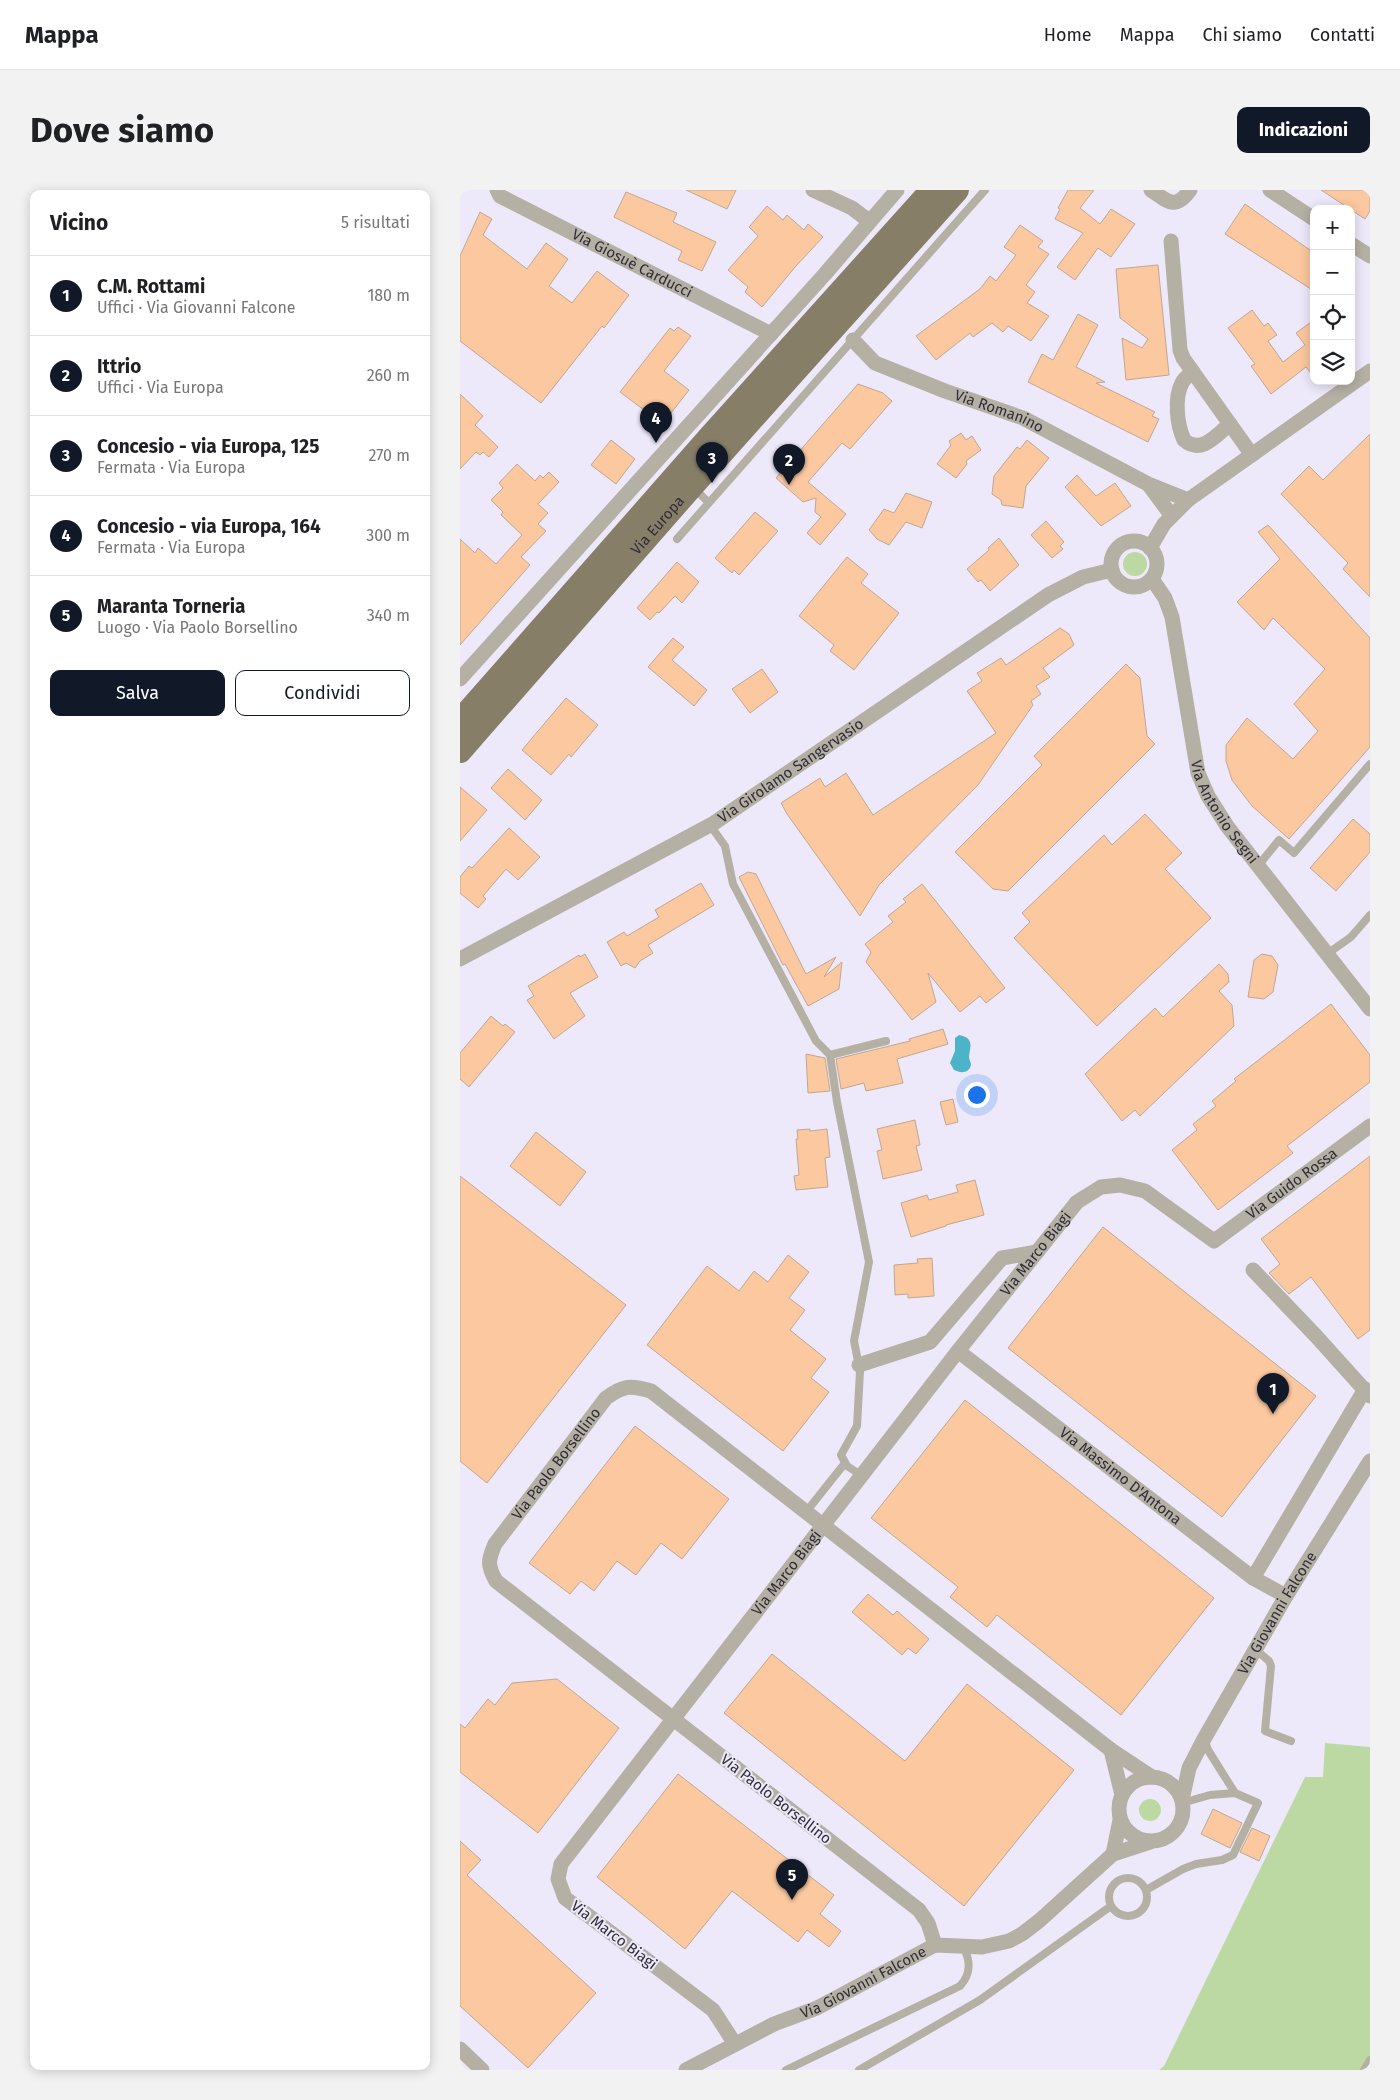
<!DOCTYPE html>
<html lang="it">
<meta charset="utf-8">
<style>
body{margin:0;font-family:"Fira Sans",sans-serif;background:#f2f2f2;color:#202124}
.controls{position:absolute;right:15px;top:15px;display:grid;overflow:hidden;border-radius:10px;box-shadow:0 2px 12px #0003}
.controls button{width:45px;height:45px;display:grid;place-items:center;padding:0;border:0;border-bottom:1px solid #e0e0e0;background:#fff;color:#202124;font:25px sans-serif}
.you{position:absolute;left:516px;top:904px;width:18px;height:18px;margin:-12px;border:4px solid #fff;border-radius:50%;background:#1a73e8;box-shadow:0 0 0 8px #1a73e833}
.badge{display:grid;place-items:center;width:32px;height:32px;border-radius:50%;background:#111827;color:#fff;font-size:16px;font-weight:700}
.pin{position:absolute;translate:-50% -41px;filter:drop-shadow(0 1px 2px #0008)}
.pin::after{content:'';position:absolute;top:26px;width:18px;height:15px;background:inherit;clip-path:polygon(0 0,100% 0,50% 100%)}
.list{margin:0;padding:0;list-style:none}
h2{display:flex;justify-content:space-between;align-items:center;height:65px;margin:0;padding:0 20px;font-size:21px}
h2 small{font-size:16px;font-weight:400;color:#757577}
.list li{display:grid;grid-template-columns:32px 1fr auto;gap:15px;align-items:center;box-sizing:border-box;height:80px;padding:0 20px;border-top:1px solid #e0e0e0}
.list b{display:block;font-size:19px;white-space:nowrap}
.list p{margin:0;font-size:16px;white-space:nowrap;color:#757577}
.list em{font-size:16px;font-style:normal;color:#757577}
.actions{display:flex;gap:10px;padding:15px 20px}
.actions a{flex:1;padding:11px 0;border:1px solid #111827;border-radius:10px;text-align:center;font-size:18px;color:#111827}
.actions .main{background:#111827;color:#fff}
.icon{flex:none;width:28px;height:28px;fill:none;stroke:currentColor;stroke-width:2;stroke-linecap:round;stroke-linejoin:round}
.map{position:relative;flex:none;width:910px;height:1880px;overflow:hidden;border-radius:10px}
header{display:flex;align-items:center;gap:30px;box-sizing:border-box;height:70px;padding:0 25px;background:#fff;border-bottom:1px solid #e0e0e0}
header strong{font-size:24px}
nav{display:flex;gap:28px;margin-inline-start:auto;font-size:18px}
.intro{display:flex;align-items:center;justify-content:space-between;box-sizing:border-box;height:120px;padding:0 30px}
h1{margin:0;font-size:35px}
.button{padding:12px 22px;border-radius:10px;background:#111827;color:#fff;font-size:18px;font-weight:700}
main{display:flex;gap:30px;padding:0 30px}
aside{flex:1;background:#fff;border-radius:10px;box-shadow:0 2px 12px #0003}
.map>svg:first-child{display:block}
</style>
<header>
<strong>Mappa</strong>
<nav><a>Home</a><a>Mappa</a><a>Chi siamo</a><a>Contatti</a></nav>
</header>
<div class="intro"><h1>Dove siamo</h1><a class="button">Indicazioni</a></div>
<main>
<aside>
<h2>Vicino<small>5 risultati</small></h2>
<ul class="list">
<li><span class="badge">1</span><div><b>C.M. Rottami</b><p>Uffici · Via Giovanni Falcone</p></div><em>180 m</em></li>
<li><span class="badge">2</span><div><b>Ittrio</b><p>Uffici · Via Europa</p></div><em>260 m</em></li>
<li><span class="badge">3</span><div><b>Concesio - via Europa, 125</b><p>Fermata · Via Europa</p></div><em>270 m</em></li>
<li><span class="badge">4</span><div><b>Concesio - via Europa, 164</b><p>Fermata · Via Europa</p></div><em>300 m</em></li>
<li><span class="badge">5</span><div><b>Maranta Torneria</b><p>Luogo · Via Paolo Borsellino</p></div><em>340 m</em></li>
</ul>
<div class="actions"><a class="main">Salva</a><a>Condividi</a></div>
</aside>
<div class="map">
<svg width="910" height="1880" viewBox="0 0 910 1880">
<rect width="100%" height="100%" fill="#ede9fa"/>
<path fill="#bcd9a4" d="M663 374a12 12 0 1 1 24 0a12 12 0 1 1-24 0Z
M 865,1553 L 910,1557 L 910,1880 L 699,1880 L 704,1876 L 845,1587 L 863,1587 Z
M679 1620a11 11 0 1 1 22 0a11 11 0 1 1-22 0Z"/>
<path fill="#4db3c9" d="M 499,845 C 515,848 510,857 509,867 C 509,870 511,872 511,875 C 509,884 500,883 494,880 L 490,873 L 495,861 L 495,848 Z"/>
<path fill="#fbc89f" stroke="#c0a794" d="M 226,0 L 276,0 L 267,19 Z
M 608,0 L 634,0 L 620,18 L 640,34 L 651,19 L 675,34 L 651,67 L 638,58 L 615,90 L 597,77 L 623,43 L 595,29 L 600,19 L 598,18 Z
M 861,0 L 910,0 L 910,21 L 905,29 Z
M 166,2 L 217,23 L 213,32 L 256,52 L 242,81 L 218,70 L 222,61 L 154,27 Z
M 785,14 L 854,63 L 854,101 L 765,44 Z
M 307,16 L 323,30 L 327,25 L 344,40 L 348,34 L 363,47 L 336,76 L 302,117 L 285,102 L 288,97 L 268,80 L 298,46 L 289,37 Z
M 20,22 L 32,29 L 23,45 L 67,79 L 86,53 L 108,69 L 89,96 L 112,113 L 137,81 L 169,105 L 144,138 L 142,136 L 81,213 L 0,151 L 0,66 Z
M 560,35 L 583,51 L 578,57 L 589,64 L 566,95 L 575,102 L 567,113 L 589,126 L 571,151 L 548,136 L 543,142 L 532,133 L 513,147 L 510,143 L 476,170 L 456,146 L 520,99 L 530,86 L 536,91 L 556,65 L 544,57 Z
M 698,75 L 709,185 L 666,190 L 662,148 L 682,158 L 688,149 L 660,128 L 656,79 Z
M 792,120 L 804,136 L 808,133 L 817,145 L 808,151 L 823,172 L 845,155 L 836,143 L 854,130 L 854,187 L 846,177 L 811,204 L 791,176 L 795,174 L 768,138 Z
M 618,124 L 638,135 L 616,177 L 645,192 L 636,193 L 695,222 L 692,226 L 699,229 L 688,252 L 568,192 L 582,164 L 593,170 Z
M 218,137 L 231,146 L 204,181 L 229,200 L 204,232 L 190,221 L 188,223 L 160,202 L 210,138 L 214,141 Z
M 398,194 L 423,203 L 432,211 L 390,259 L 382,253 L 348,292 L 386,324 L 360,355 L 347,343 L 361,327 L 355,322 L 356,308 L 343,312 L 316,288 Z
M 0,204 L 23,226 L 15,235 L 38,257 L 29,267 L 23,262 L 20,265 L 16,262 L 0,279 Z
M 501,243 L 506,250 L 512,246 L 521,260 L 506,271 L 507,274 L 496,288 L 477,274 L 491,255 L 489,251 Z
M 910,244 L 910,407 L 883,379 L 888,373 L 821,304 L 849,276 L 863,290 Z
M 151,250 L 175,269 L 156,294 L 131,275 Z
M 567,250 L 589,268 L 566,296 L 563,318 L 542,315 L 541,310 L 532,304 L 534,286 L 557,257 L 560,259 Z
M 57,274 L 75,291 L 80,285 L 83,288 L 89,282 L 99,292 L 78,314 L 88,323 L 78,334 L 86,341 L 61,367 L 70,375 L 0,455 L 0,349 L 15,363 L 18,358 L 36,374 L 62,345 L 41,325 L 43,322 L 31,310 L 43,298 L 39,293 Z
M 617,285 L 636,306 L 655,293 L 671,316 L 641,336 L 605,297 Z
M 446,303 L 472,312 L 462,338 L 446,332 L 429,355 L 417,349 L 409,340 L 424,319 L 434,323 Z
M 295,322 L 318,341 L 279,385 L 274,380 L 272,383 L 255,368 Z
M 586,331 L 604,352 L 600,356 L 603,359 L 592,368 L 571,345 Z
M 808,335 L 910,448 L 910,557 L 829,649 L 792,616 L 772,590 L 766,571 L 766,555 L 787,528 L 833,569 L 858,541 L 834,514 L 865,479 L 813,428 L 804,440 L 777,412 L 820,369 L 798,342 Z
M 539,348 L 559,375 L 530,401 L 521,390 L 518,392 L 507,379 L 529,360 L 528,358 Z
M 387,367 L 408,384 L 401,393 L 439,423 L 394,480 L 370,461 L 374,455 L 339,426 Z
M 217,372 L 239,392 L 222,413 L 215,406 L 199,423 L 197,422 L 190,430 L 177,418 Z
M 600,438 L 609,444 L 614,455 L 583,478 L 590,487 L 576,496 L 581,504 L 571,511 L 573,515 L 518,595 L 419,695 L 400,726 L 327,624 L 321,613 L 360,588 L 365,597 L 386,583 L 413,625 L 536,543 L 507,501 L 522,491 L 517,483 L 541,468 L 546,475 Z
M 213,448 L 224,457 L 212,470 L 247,500 L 234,516 L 188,477 Z
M 666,474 L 680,488 L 687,546 L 695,554 L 548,701 L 533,699 L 495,662 L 582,575 L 574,566 Z
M 302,479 L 318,502 L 290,523 L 272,499 Z
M 106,508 L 138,535 L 111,567 L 109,564 L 91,585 L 62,560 Z
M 48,579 L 82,610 L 65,630 L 31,598 Z
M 0,597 L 27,620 L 0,651 Z
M 685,624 L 722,663 L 705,679 L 751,728 L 637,836 L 554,748 L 570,732 L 562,723 L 644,645 L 652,655 Z
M 893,629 L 910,644 L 910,662 L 876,701 L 850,678 Z
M 49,638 L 80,667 L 58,690 L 46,679 L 23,706 L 26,709 L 18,718 L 0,703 L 0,687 L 9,676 L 12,678 Z
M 288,682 L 296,684 L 346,784 L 376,767 L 364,787 L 382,772 L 379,799 L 348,816 L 325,774 L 323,775 L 279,687 Z
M 241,693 L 254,715 L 188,755 L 193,763 L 180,771 L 175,778 L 166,773 L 161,776 L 147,752 L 164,742 L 167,746 L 199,727 L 195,720 Z
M 462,694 L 545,798 L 526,813 L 520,806 L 500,822 L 468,783 L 476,812 L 452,830 L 406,772 L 411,762 L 405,754 L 433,732 L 428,726 L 446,712 L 443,709 Z
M 125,764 L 138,787 L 110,803 L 125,826 L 94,849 L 67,810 L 74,806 L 68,796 L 119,765 L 120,767 Z
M 802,764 L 812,766 L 818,775 L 813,802 L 804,809 L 788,807 L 794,770 Z
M 759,774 L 768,784 L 769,792 L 759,801 L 772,815 L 774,836 L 680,926 L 675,920 L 662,931 L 625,884 L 695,818 L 703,827 Z
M 871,814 L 910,865 L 910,892 L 827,956 L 833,963 L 758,1020 L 712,960 L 737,940 L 733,934 L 756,916 L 752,911 L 776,891 L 774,889 Z
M 31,826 L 43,836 L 45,834 L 55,842 L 9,897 L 0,889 L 0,863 Z
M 483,839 L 488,854 L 437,869 L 443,893 L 406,901 L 404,893 L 381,899 L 376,869 L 450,851 L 449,849 Z
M 346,864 L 365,868 L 370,901 L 348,903 Z
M 493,909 L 498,932 L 486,935 L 480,912 Z
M 455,930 L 460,955 L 456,956 L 462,980 L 423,989 L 417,961 L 422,960 L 417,939 Z
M 350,939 L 350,941 L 367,939 L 370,967 L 365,968 L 368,997 L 336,1000 L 334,986 L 339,985 L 336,949 L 338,949 L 337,940 Z
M 76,942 L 126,982 L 100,1016 L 50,976 Z
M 910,966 L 910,1140 L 898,1149 L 851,1087 L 829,1104 L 809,1083 L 820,1074 L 801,1049 Z
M 0,986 L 166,1115 L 27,1293 L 0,1271 Z
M 515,990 L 524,1025 L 486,1035 L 486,1036 L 451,1047 L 441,1013 L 467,1005 L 469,1010 L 498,1002 L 496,995 Z
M 643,1037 L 856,1206 L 762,1327 L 548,1158 Z
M 328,1065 L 349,1082 L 329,1108 L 345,1120 L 330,1140 L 366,1169 L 351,1188 L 369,1202 L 323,1261 L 187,1155 L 247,1076 L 279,1101 L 294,1081 L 308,1092 Z
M 472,1068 L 474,1106 L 448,1108 L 448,1104 L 435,1105 L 434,1075 L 458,1073 L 457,1069 Z
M 505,1210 L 754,1408 L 661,1525 L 537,1425 L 527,1437 L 490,1407 L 498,1397 L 411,1328 Z
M 175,1236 L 269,1309 L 222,1369 L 201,1353 L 176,1385 L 157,1371 L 134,1401 L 121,1391 L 110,1404 L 69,1373 Z
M 408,1404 L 433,1425 L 437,1421 L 469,1449 L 456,1464 L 448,1458 L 442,1465 L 392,1422 Z
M 312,1464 L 445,1571 L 507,1494 L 614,1580 L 504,1716 L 264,1523 Z
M 97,1489 L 159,1538 L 78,1643 L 0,1582 L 0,1534 L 5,1538 L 28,1509 L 35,1515 L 52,1493 Z
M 218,1584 L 374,1705 L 360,1724 L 381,1741 L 369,1757 L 347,1740 L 338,1752 L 272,1701 L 225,1759 L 137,1687 Z
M 753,1619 L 782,1633 L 770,1658 L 741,1644 Z
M 792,1638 L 810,1646 L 799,1671 L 780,1662 Z
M 0,1651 L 21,1670 L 7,1685 L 136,1803 L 68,1878 L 0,1816 Z"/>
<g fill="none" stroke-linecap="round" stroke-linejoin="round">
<path stroke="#b5b0a4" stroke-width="8" d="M 233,297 L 249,313
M 217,349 L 525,0
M 250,635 L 265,656 L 273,694 L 356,851 L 370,865
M 798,676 L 819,650 L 834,663 L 910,574
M 867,764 L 891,747 L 910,725
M 401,1285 L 387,1276 L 381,1265 L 397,1236 L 400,1181 L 394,1151 L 409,1072 L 377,912 L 370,865 L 426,851
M 346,1322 L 385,1273
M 795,1459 L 809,1471 L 811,1476 L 805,1541 L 831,1551
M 722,1613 L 750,1605 L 775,1603
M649 1707a19 19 0 1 1 38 0a19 19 0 1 1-38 0Z
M 686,1700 L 723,1679 L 736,1674 L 762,1670 L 773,1665 L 798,1613 L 775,1603 L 748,1560 L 745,1551
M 326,1880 L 500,1796 C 512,1783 510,1770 503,1755
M 399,1880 L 520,1810 L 651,1716
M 904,1880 L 910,1870"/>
<g stroke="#b5b0a4" stroke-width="15">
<path id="s1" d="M 37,0 L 40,6 L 311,144"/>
<path d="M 353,0 L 392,18 L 409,31"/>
<path d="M 691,0 C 708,12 716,20 730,0"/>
<path d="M 810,0 L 854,29"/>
<path d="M 711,51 L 720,160 L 723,168 L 792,265"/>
<path d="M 891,54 L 910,66"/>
<path id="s2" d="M 393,150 L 415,173 L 485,201 L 563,228 L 688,294 L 728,310"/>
<path d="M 733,182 C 729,185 724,188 722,193 C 714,208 717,235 724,250 C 741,265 757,245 770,234"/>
<path d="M 689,295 L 711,325"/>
<circle cx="674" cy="374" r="23"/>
<path d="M 690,358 L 704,334 L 728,310 L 910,181"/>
<path id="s3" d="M 692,389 L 705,408 L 712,427 L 738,583 L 748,606 L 767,636 L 910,819"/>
<path d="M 0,489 L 365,84 L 437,0"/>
<path id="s4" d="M 0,769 L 254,633 L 588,405 L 623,387 L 652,380"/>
<path d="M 793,1080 L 856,1146 L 910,1206"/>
<path id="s5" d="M 498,1161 L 793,1388 L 826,1406"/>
<path d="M 399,1175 L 470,1152 L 542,1068 L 577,1062"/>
<path d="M 793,1388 L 905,1199"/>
<path d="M 651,1560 L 662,1605"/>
<circle cx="691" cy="1619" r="32"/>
<path id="s6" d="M 722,1610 L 729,1578 L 744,1549 L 826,1406 L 910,1271"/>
<path d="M 653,1664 L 660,1630"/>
<path id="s7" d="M 475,1755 L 468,1733 L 459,1720 L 36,1391 C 27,1375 28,1370 35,1354 L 146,1208 C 164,1195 171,1195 191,1201 L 651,1560 L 692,1587"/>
<path id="s8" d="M 275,1854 L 253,1820 L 105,1708 L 98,1689 L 101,1674 L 498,1161 L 617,1012 L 641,997 L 660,995 L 685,1001 L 754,1051 L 910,936"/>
<path d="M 0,1859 L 22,1880"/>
<path id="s9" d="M 226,1880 L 314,1834 L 357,1818 L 475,1755 L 522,1757 L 549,1751 L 562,1744 L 579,1731 L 653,1664 L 690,1652"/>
</g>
<g stroke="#877e68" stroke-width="24">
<path d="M 0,531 L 248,249 L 472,0"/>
<path id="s10" d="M 0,561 L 232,296 L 497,0"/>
</g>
</g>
<g text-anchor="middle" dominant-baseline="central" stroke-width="4" stroke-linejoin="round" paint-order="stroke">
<g font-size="15" fill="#302d38" stroke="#ede9fa">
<text stroke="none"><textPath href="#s1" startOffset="155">Via Giosuè Carducci</textPath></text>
<text stroke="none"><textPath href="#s2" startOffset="165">Via Romanino</textPath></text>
<text stroke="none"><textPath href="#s10" startOffset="300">Via Europa</textPath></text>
<text stroke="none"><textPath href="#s4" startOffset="381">Via Girolamo Sangervasio</textPath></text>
<text stroke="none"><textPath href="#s3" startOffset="248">Via Antonio Segni</textPath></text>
<text stroke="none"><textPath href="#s8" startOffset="1356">Via Guido Rossa</textPath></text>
<text stroke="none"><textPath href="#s8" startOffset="1035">Via Marco Biagi</textPath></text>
<text stroke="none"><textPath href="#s7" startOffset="715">Via Paolo Borsellino</textPath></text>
<text stroke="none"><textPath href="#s5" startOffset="205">Via Massimo D'Antona</textPath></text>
<text stroke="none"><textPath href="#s8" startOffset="630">Via Marco Biagi</textPath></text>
<text stroke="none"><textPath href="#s6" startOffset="211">Via Giovanni Falcone</textPath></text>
<text transform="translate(316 1609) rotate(38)">Via Paolo Borsellino</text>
<text transform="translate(154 1745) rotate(37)">Via Marco Biagi</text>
<text stroke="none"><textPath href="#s9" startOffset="198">Via Giovanni Falcone</textPath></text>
</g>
</g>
</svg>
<div class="controls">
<button>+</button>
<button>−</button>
<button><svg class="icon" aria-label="locate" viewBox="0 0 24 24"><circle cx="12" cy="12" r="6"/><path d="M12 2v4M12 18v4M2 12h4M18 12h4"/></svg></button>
<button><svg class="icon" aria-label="layers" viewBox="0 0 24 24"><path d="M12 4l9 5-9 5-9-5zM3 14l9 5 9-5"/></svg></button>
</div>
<div class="you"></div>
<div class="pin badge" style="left:813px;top:1224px">1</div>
<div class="pin badge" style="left:329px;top:295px">2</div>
<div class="pin badge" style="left:252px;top:293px">3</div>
<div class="pin badge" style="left:196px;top:253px">4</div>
<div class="pin badge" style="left:332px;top:1710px">5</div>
</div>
</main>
